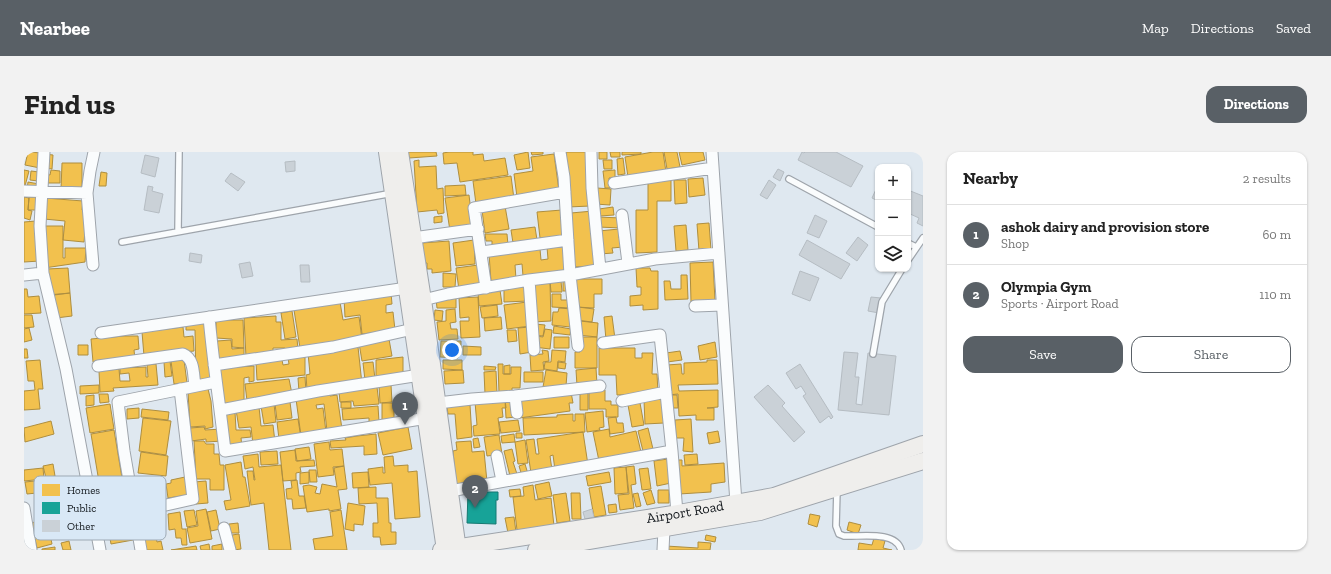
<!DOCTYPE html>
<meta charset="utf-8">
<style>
body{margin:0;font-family:"Zilla Slab",serif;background:#f2f2f2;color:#222}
.controls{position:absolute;right:12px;top:12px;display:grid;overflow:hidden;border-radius:8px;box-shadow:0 1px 3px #0004}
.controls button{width:36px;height:36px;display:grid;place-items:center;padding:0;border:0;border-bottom:1px solid #e0e0e0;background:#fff;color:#222;font:20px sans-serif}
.you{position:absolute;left:428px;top:198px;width:14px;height:14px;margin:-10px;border:3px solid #fff;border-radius:50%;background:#1a73e8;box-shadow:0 0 0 6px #1a73e833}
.badge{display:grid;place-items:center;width:26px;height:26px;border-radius:50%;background:#596066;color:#fff;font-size:13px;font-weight:700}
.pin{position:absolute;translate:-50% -33px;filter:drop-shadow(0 1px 2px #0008)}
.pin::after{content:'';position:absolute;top:21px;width:14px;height:12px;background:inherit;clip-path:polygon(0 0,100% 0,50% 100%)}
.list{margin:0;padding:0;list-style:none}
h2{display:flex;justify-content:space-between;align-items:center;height:52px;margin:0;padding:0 16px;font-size:17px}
h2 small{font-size:13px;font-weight:400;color:#767676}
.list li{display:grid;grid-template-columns:26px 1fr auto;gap:12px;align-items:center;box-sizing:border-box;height:60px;padding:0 16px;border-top:1px solid #e0e0e0}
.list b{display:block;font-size:15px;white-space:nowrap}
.list p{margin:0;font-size:13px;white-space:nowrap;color:#767676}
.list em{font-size:13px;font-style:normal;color:#767676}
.actions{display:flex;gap:8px;padding:12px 16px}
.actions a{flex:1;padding:9px 0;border:1px solid #596066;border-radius:12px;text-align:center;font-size:14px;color:#596066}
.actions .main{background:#596066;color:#fff}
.icon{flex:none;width:22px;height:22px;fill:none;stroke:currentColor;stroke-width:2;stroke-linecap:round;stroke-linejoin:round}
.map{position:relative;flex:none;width:899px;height:398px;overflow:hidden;border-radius:12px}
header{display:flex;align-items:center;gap:24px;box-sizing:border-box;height:56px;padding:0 20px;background:#596066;color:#fff}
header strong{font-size:19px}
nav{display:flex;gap:22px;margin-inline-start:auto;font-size:14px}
.intro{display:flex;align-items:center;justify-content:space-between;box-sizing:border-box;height:96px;padding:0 24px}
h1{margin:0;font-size:28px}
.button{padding:10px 18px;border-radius:12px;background:#596066;color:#fff;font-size:14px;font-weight:700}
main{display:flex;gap:24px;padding:0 24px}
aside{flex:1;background:#fff;border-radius:12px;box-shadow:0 1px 3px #0004}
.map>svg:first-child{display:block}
</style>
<header>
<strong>Nearbee</strong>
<nav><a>Map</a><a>Directions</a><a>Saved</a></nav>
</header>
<div class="intro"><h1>Find us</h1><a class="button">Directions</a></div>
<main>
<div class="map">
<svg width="899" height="398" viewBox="0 0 899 398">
<rect width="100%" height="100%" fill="#dfe8f0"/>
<path fill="#f2c14e" stroke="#ae8e3f" d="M 4,0 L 18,1 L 16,16 L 1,13 Z
M 384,0 L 412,0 L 413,4 L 385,6 Z
M 425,0 L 449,0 L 449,3 L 459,2 L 460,9 L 481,6 L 484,23 L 436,30 L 433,11 L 420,12 L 419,1 Z
M 504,0 L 506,16 L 493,18 L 490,3 Z
M 507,0 L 519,0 L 519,2 L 508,3 Z
M 542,0 L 564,0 L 566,54 L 544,55 Z
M 575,0 L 583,0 L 583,7 L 575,7 Z
M 586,0 L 596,0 L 596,5 L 587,5 Z
M 598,0 L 617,0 L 617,2 L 598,3 Z
M 629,0 L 639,0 L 642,20 L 604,25 L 601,5 Z
M 640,0 L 653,0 L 656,15 L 643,17 Z
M 655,0 L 679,0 L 681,8 L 658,13 Z
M 21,2 L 29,3 L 28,17 L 21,16 Z
M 530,2 L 535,39 L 493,45 L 490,22 L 509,19 L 507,5 Z
M 599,6 L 601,22 L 594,23 L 593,7 Z
M 395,8 L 395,15 L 412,14 L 413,37 L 419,36 L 420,61 L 414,62 L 413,58 L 393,60 L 390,9 Z
M 579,8 L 588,8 L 588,17 L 580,17 Z
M 38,11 L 58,11 L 58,36 L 37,37 Z
M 0,18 L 5,19 L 1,34 L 0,34 Z
M 27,18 L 36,19 L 36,31 L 21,31 L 21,22 L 26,23 Z
M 591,18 L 591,26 L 585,26 L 586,36 L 581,36 L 579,19 Z
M 7,19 L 15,20 L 14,29 L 6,28 Z
M 77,20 L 83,21 L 82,34 L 75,34 Z
M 487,24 L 490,47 L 452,52 L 449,29 Z
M 679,26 L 681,43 L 665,45 L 664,27 Z
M 647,28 L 647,49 L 633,49 L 633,100 L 612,101 L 612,58 L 624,58 L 624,29 Z
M 650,28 L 662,28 L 663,51 L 651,52 Z
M 4,30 L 15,32 L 13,37 L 3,37 Z
M 441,33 L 442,43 L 421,44 L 421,34 Z
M 573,36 L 587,37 L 586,53 L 571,52 Z
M 445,43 L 449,76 L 426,79 L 421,46 Z
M 0,45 L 5,46 L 4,58 L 8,59 L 6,68 L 0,66 Z
M 5,45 L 13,45 L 13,58 L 4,58 Z
M 21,46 L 59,49 L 58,58 L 63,59 L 60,90 L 39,88 L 41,69 L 20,67 Z
M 481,54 L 485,77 L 461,81 L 458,58 Z
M 589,55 L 590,63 L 576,64 L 575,57 Z
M 538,58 L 540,84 L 516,86 L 513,60 Z
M 569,59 L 571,114 L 549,115 L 547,61 Z
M 418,64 L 418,70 L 410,71 L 410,65 Z
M 574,65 L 597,66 L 597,76 L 574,75 Z
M 12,69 L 16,109 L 0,110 L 0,70 Z
M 685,71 L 687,98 L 675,99 L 673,72 Z
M 662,73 L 664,98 L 652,99 L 650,74 Z
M 20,74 L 39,74 L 39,106 L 41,106 L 41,96 L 62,96 L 61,110 L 20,116 Z
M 511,75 L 513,88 L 489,91 L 487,78 Z
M 595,77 L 595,86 L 599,85 L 599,95 L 588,96 L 589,101 L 576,102 L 575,79 Z
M 461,82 L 483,82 L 484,93 L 468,93 L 468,89 L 462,89 Z
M 450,88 L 451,112 L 432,114 L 429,91 Z
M 425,89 L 427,119 L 408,121 L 408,117 L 403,117 L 403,111 L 399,111 L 398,91 Z
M 540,94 L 541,120 L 499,124 L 498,112 L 491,113 L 492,127 L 467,129 L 465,102 L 516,97 L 517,108 L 524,107 L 523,95 Z
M 689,110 L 691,149 L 667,150 L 666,111 Z
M 454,113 L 457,134 L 435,138 L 432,116 Z
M 44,116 L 46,141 L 24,143 L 23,117 Z
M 612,116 L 626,116 L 627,119 L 634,119 L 634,157 L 619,158 L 619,153 L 606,154 L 606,144 L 617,143 L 617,135 L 613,135 Z
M 419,121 L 432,122 L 431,135 L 419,135 Z
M 657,123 L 663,123 L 664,147 L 641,148 L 640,129 L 646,129 L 647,137 L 657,137 Z
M 539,127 L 545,127 L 545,139 L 539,139 Z
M 552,127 L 578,127 L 578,142 L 570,142 L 570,156 L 552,155 Z
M 526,129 L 537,129 L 538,140 L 527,140 Z
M 526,131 L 527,169 L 508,170 L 507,132 Z
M 480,135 L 505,135 L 505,149 L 480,150 Z
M 0,137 L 3,137 L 4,145 L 15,144 L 17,161 L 0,162 Z
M 476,138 L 478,152 L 455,154 L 454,140 Z
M 46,141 L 48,164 L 32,166 L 30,143 Z
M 367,141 L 368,152 L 362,153 L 362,161 L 369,160 L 371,178 L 338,182 L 336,163 L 321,165 L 320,146 Z
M 528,142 L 537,142 L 537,148 L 546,148 L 546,156 L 528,155 Z
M 454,145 L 456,185 L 437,186 L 436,169 L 445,169 L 445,165 L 436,166 L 435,146 Z
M 432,146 L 432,156 L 413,156 L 412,147 Z
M 316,150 L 319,168 L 335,165 L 338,187 L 276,196 L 270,158 Z
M 503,150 L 506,174 L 483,177 L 480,153 Z
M 473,153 L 474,164 L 458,166 L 456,155 Z
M 554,155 L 570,157 L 568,170 L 552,168 Z
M 535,156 L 548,157 L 546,175 L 528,173 L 529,160 L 534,160 Z
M 431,157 L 432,170 L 426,171 L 427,177 L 433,177 L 434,187 L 415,188 L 413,170 L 422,169 L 422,158 Z
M 411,158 L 419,159 L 418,169 L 410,168 Z
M 268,159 L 272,185 L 261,187 L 257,161 Z
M 0,163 L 8,163 L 10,175 L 0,176 Z
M 252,164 L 252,170 L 257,170 L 257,188 L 273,187 L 274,197 L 261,198 L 261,196 L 249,196 L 249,203 L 222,205 L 220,166 Z
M 588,164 L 591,187 L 582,188 L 580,165 Z
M 477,165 L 478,177 L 461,179 L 460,166 Z
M 192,168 L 219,168 L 220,196 L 208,195 L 208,187 L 192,186 Z
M 556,169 L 574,171 L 573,185 L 554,183 Z
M 184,170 L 186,230 L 172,230 L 171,178 L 162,178 L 162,171 Z
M 511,172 L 521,173 L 519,184 L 510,183 Z
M 530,174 L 547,177 L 546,183 L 529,181 Z
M 159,175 L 160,185 L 169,184 L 170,199 L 120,204 L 118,180 Z
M 506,175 L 508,200 L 496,202 L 494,176 Z
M 5,176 L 8,188 L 0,190 L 0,177 Z
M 521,177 L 528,178 L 526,197 L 510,195 L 512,184 L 519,185 Z
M 483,178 L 492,178 L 493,189 L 484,190 Z
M 100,184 L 114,184 L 115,197 L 110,198 L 111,207 L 69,210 L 67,187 Z
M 530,185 L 545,185 L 545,196 L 530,196 Z
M 556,185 L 573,185 L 573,216 L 551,216 L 551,200 L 556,200 Z
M 365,187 L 368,204 L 338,209 L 335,191 Z
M 207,188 L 208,197 L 220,196 L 220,206 L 195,208 L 193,189 Z
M 417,189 L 437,189 L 437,196 L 435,196 L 434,206 L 416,205 Z
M 691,190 L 693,205 L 676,208 L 674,194 Z
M 54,193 L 64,193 L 64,203 L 54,203 Z
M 439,194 L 457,195 L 457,203 L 439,203 Z
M 334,195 L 338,232 L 283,238 L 282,223 L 286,222 L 284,201 Z
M 575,196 L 611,196 L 611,206 L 618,206 L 618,201 L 629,201 L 628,222 L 633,222 L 634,241 L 593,243 L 592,223 L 575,223 Z
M 0,197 L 3,197 L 4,206 L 0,206 Z
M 518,198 L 524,199 L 525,209 L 519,210 L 520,218 L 507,219 L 506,203 L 519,202 Z
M 528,198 L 542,199 L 541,210 L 534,209 L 533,219 L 520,217 L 521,210 L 527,210 Z
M 656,199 L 658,208 L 643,210 L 642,201 Z
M 281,204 L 281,223 L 233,228 L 232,210 L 258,208 L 259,213 L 265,212 L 264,206 Z
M 379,205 L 379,224 L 352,225 L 352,208 Z
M 16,208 L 19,237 L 14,237 L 16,257 L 0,258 L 0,239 L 11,238 L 10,229 L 4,229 L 2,209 Z
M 160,208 L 163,231 L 150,232 L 147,209 Z
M 419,208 L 438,208 L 438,218 L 419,217 Z
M 683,208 L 693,208 L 694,232 L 654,233 L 655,239 L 694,238 L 694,255 L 683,256 L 690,256 L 690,268 L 672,268 L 672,263 L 655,264 L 654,242 L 644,243 L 643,213 L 657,212 L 658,222 L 660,222 L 660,211 L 683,210 Z
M 146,209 L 148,224 L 141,225 L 140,210 Z
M 349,210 L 351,227 L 341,228 L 339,211 Z
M 534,210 L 542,211 L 541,217 L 534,216 Z
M 132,212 L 134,233 L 89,236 L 90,239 L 76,240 L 75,219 L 95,217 L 96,229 L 106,229 L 105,221 L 96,222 L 96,216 L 122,215 L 122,225 L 124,225 L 123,213 Z
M 474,212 L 479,212 L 479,222 L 487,222 L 487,215 L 497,215 L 496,236 L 488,236 L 488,241 L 475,241 Z
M 486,213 L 486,222 L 480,222 L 480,214 Z
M 230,214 L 230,229 L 225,230 L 225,225 L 220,226 L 220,251 L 198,252 L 196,216 Z
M 460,214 L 472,215 L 471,218 L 460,218 Z
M 572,216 L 573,233 L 553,234 L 552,218 Z
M 439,218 L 440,231 L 421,232 L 420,219 Z
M 522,218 L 543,221 L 542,234 L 519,235 Z
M 472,219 L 473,242 L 461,242 L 460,220 Z
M 500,220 L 519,220 L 519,230 L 500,230 Z
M 281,225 L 282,240 L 275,240 L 274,226 Z
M 265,227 L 268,242 L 223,249 L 221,232 Z
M 75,233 L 75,241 L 56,242 L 56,234 Z
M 367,233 L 368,250 L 356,251 L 355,234 Z
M 353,235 L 355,252 L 330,254 L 329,249 L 316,250 L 315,239 Z
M 184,237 L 187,249 L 189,275 L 181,277 L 181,274 L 166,275 L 164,239 Z
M 565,238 L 581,238 L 581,249 L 587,249 L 587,253 L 594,253 L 594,265 L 582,265 L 582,257 L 565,257 Z
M 556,239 L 564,239 L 564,258 L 556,258 Z
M 547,240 L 549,251 L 545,251 L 546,259 L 495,266 L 493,248 Z
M 305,241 L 306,244 L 313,243 L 318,277 L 303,279 L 300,252 L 292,253 L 293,257 L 299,256 L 302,280 L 277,284 L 272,247 Z
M 75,242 L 84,242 L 85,250 L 76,251 Z
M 70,243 L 70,253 L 62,254 L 62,244 Z
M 645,243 L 653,243 L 654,256 L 646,256 Z
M 481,247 L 482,256 L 478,256 L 479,265 L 474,266 L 476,282 L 450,284 L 449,274 L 453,273 L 451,250 Z
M 491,247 L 492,265 L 482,266 L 481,248 Z
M 639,247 L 640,271 L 621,272 L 620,248 Z
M 266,250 L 268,266 L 253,268 L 251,252 Z
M 317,250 L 327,250 L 327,256 L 317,256 Z
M 358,251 L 370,251 L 370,268 L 358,268 Z
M 616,251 L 620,273 L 608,275 L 604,253 Z
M 86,252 L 90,277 L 66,281 L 62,256 Z
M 250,252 L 252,270 L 240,272 L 237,254 Z
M 446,253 L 448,285 L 433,287 L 431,262 L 424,262 L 423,255 Z
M 354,254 L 355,270 L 345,271 L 345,266 L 319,268 L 318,257 Z
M 235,255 L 237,274 L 249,273 L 251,290 L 229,293 L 227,275 L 215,276 L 212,258 Z
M 115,256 L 115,266 L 103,267 L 103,257 Z
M 118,257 L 145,260 L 144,268 L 117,265 Z
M 579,259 L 580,275 L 575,276 L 576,278 L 563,280 L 561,261 Z
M 211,260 L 212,278 L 226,278 L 227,285 L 217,286 L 218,295 L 204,296 L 202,261 Z
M 549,262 L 549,269 L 551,269 L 551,262 L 560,262 L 561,280 L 500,283 L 499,266 L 533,265 L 533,263 Z
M 592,265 L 593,271 L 599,271 L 600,280 L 586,282 L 584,266 Z
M 119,266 L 147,269 L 142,303 L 115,299 Z
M 274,267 L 277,286 L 255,287 L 253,270 Z
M 667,267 L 669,300 L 659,299 L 660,286 L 652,286 L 651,268 Z
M 494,268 L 496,279 L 477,281 L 475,270 Z
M 27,269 L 30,282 L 1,290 L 0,276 Z
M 180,275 L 181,278 L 198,277 L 199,289 L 182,290 L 182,287 L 167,289 L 166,276 Z
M 384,275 L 388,297 L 359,303 L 354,281 Z
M 624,276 L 629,297 L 619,299 L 614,279 Z
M 585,277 L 586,285 L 612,279 L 617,300 L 575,309 L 569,280 Z
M 90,278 L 105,368 L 82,372 L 67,282 Z
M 694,279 L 696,290 L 685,292 L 683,281 Z
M 559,280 L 564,313 L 531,318 L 529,303 L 526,304 L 528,318 L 507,321 L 502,288 L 510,287 L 512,302 L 515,302 L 513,287 Z
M 492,281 L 498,281 L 498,286 L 492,286 Z
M 352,282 L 353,302 L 340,303 L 340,294 L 307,296 L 306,289 L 322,288 L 321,286 L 333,284 Z
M 490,282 L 491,290 L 478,291 L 477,284 Z
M 475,283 L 478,302 L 463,304 L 460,285 Z
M 454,286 L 456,295 L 450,296 L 449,287 Z
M 501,288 L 504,311 L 494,312 L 491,290 Z
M 170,289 L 180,289 L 182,292 L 190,292 L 190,302 L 195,302 L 196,313 L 200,313 L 200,338 L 186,338 L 186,327 L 172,327 Z
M 447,289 L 448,300 L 460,299 L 463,330 L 432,333 L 429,299 L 433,298 L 432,290 Z
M 305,290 L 306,298 L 318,297 L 320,314 L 309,315 L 310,323 L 294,325 L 290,292 Z
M 285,295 L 287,307 L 273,309 L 271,297 Z
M 488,297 L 491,309 L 489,310 L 493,322 L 486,324 L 480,299 Z
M 271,298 L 272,309 L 290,308 L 291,314 L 276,315 L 277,320 L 272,321 L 272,328 L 259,329 L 256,300 Z
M 253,299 L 254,312 L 237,313 L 236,300 Z
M 117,300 L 144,304 L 142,324 L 114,321 Z
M 234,302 L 235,315 L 257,313 L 267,398 L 245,398 L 240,351 L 227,353 L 223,319 L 229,319 L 230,328 L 231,328 L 229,315 L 221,317 L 219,304 Z
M 673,302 L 674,312 L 661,313 L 660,303 Z
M 369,304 L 370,314 L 384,313 L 384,320 L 393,319 L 396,365 L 371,367 L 368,331 L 346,333 L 344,317 L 359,315 L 359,321 L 361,321 L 360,305 Z
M 644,307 L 647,331 L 633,334 L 630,309 Z
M 652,308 L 658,308 L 658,314 L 700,311 L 701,330 L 687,332 L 687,340 L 655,342 Z
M 217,310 L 219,325 L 221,325 L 226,354 L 202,358 L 200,349 L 207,348 L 201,313 Z
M 29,312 L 31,324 L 22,326 L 19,314 Z
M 501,312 L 504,322 L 498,324 L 495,314 Z
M 320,314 L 323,337 L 314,338 L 317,357 L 305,359 L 305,357 L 283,360 L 279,334 L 285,333 L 293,335 L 291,341 L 296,342 L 298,332 L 313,335 L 310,316 Z
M 610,314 L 612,332 L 607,333 L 610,356 L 596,358 L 594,343 L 605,342 L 602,315 Z
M 602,315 L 604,341 L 591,342 L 590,316 Z
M 19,316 L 20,327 L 0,329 L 0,318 Z
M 624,316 L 627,337 L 618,338 L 615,317 Z
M 285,318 L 292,318 L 293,330 L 286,330 Z
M 285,320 L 285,331 L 276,332 L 276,321 Z
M 344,320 L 345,335 L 329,336 L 328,321 Z
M 585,320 L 587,330 L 564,334 L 562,324 Z
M 161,325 L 164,343 L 144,346 L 142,332 L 147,331 L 147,328 Z
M 21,328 L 23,340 L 3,342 L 1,330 Z
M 273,328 L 275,344 L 280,344 L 282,356 L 269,357 L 268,347 L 263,347 L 262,337 L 268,336 L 267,329 Z
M 182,329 L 184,351 L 172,352 L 170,330 Z
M 525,330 L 528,344 L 514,347 L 511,333 Z
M 509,333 L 511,348 L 527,346 L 530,374 L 493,378 L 489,345 L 500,344 L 499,335 Z
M 577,334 L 582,363 L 570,365 L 565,336 Z
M 352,335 L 352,346 L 364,346 L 365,371 L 367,371 L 367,380 L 372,380 L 372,392 L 357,393 L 356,385 L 349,385 L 349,371 L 354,371 L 353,351 L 335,352 L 334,336 Z
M 496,337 L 497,344 L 486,345 L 485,338 Z
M 627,338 L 631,351 L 623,353 L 619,341 Z
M 634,338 L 645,338 L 645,351 L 634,351 Z
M 542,341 L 546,369 L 533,371 L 529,343 Z
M 547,341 L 556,341 L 557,367 L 548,367 Z
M 614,341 L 617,354 L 612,355 L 609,342 Z
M 324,351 L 341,354 L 339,373 L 330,372 L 330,379 L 321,377 Z
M 592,352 L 593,360 L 585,361 L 584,353 Z
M 182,357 L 188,387 L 166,391 L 163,376 L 174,374 L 172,359 Z
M 170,358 L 173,373 L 163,375 L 160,359 Z
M 192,358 L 196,377 L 187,379 L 183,360 Z
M 317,358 L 323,398 L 291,398 L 289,387 L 309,384 L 306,360 Z
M 156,360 L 158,377 L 162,377 L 163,393 L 158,393 L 157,386 L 152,386 L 151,377 L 145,378 L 144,362 Z
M 786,362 L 796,364 L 793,375 L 784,372 Z
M 490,365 L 492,380 L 484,381 L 481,366 Z
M 23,367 L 28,392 L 13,396 L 7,371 Z
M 825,370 L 837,373 L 834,382 L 823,378 Z
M 106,371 L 109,388 L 87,392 L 84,375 Z
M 214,371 L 215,381 L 206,381 L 205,372 Z
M 131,378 L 133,390 L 137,389 L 139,398 L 119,398 L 115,381 Z
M 215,382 L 217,397 L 210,398 L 208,383 Z
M 682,383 L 692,385 L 691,390 L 681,388 Z
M 850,386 L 861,389 L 859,396 L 868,398 L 834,398 L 835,391 L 848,393 Z
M 45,389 L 47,398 L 39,398 L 37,391 Z
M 674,390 L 687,391 L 686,398 L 642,398 L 642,394 L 674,396 Z
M 185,392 L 186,398 L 177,398 L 176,394 Z
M 198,392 L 198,398 L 188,398 L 188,394 Z
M 172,394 L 173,398 L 147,398 Z
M 31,395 L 31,398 L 18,398 L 18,397 Z"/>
<path fill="#17a398" stroke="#157972" d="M 444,340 L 474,340 L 474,348 L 472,348 L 472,372 L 443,371 Z"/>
<path fill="#cad1d7" stroke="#b5bcc2" d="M 778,0 L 780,1 L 781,0 L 812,0 L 839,14 L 827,35 L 774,8 Z
M 121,3 L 135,6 L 131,25 L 117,21 Z
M 271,9 L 271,19 L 262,20 L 261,10 Z
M 754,17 L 760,20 L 756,29 L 749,25 Z
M 207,21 L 221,30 L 214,39 L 201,29 Z
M 745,28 L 752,33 L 743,47 L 736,43 Z
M 854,33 L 854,49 L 848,46 Z
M 124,34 L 129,35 L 128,39 L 139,42 L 135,61 L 120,58 Z
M 884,38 L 899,44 L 899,74 L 893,71 L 895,66 L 884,61 Z
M 791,63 L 803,69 L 795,86 L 783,81 Z
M 834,85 L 844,93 L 833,109 L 822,101 Z
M 783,88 L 826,112 L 817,127 L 775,103 Z
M 166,101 L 178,103 L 177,111 L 165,109 Z
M 226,110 L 229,124 L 218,126 L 215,112 Z
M 276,113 L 285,113 L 286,130 L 277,130 Z
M 776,119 L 795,126 L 786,149 L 768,142 Z
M 847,145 L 857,146 L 855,161 L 844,159 Z
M 820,200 L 834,201 L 831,225 L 835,225 L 832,252 L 838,253 L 844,201 L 872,204 L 865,263 L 814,258 Z
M 776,212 L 809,265 L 807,267 L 805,264 L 796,271 L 779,244 L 782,242 L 777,234 L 772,237 L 762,221 Z
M 744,233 L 761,251 L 758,254 L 781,280 L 770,290 L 730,245 Z
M 568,357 L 570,365 L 561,367 L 559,360 Z"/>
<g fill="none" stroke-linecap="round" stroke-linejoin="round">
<defs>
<path id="lane" d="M 765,27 L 854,75
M 154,79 L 155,0
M 98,90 L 369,41
M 884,91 L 892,95
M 884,108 L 899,86
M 849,202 L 858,150 L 878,117
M 813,338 L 812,374 L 815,382 L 820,384 C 835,385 872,378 877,398"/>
<path id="street" d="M 20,0 L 16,74 L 19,121 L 42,217 L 76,398
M 536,0 L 540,25 L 546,123 L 554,194
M 567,0 L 568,36 L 576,117
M 688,0 L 712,351
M 590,31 L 689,16
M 0,39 L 63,41
M 598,63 L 604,111
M 389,86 L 454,77
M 458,100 L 544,88
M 69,113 L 63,41 L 66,19 L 70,0
M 0,123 L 19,121
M 505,128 L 510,198
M 462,136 L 450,56 L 541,40
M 399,148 L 424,142 L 505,128 L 546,123 L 631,107 L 695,101
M 671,154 L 698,153
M 185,165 C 189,210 196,254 201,299 L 403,266
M 77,181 L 383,136
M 579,191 L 636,183 L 648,299 L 653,361
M 190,213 L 309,195 L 389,177
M 74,214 L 159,202 C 171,207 169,223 171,234
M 491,244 L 493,261
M 598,249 L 642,240
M 414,251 L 448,247 L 491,244 L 576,234
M 197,258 L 294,239 L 396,223
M 473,304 L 478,329
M 426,339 L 648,299
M 0,356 L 7,398
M 110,360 L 169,347 L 156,237
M 200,376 L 206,398
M 117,398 L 100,299 L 94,250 L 192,230
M 639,398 L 640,377"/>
<g id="secondary">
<path d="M 363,0 L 421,398"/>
<path d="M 376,0 L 399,148 L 434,398"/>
<path id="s1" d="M 417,398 L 649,362 L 750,344 L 899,292"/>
<path d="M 512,398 L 736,360 L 899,309"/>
</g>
</defs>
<use href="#lane" stroke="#9ea4ab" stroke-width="8"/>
<use href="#street" stroke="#9ea4ab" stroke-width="13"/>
<use href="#secondary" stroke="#9ea4ab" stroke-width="18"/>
<use href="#lane" stroke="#fafcfd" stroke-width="5.5"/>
<use href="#street" stroke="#fafcfd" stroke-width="11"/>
<use href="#secondary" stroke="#efeeec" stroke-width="16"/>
</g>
<g text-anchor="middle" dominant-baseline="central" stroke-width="4" stroke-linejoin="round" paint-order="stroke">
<g font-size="14" fill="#11161b" stroke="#d9e8f6">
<text stroke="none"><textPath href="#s1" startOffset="247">Airport Road</textPath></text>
</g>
</g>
<rect x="10" y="324" width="132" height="64" rx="6" fill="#d9e8f6" stroke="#9da9b4" stroke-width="1"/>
<rect x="18" y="332" width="18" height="12" fill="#f2c14e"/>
<rect x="18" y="350" width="18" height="12" fill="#17a398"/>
<rect x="18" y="368" width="18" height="12" fill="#cad1d7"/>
<g font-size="11" fill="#11161b">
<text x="43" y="342">Homes</text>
<text x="43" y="360">Public</text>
<text x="43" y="378">Other</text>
</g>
</svg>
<div class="controls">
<button>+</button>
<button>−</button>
<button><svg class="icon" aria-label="layers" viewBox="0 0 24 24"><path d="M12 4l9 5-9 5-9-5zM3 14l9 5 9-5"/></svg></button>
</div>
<div class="you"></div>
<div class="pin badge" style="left:381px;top:273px">1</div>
<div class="pin badge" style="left:451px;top:356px">2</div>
</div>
<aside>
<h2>Nearby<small>2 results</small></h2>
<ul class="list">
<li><span class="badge">1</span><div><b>ashok dairy and provision store</b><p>Shop</p></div><em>60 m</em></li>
<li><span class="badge">2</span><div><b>Olympia Gym</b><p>Sports · Airport Road</p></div><em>110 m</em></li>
</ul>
<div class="actions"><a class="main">Save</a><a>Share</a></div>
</aside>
</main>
